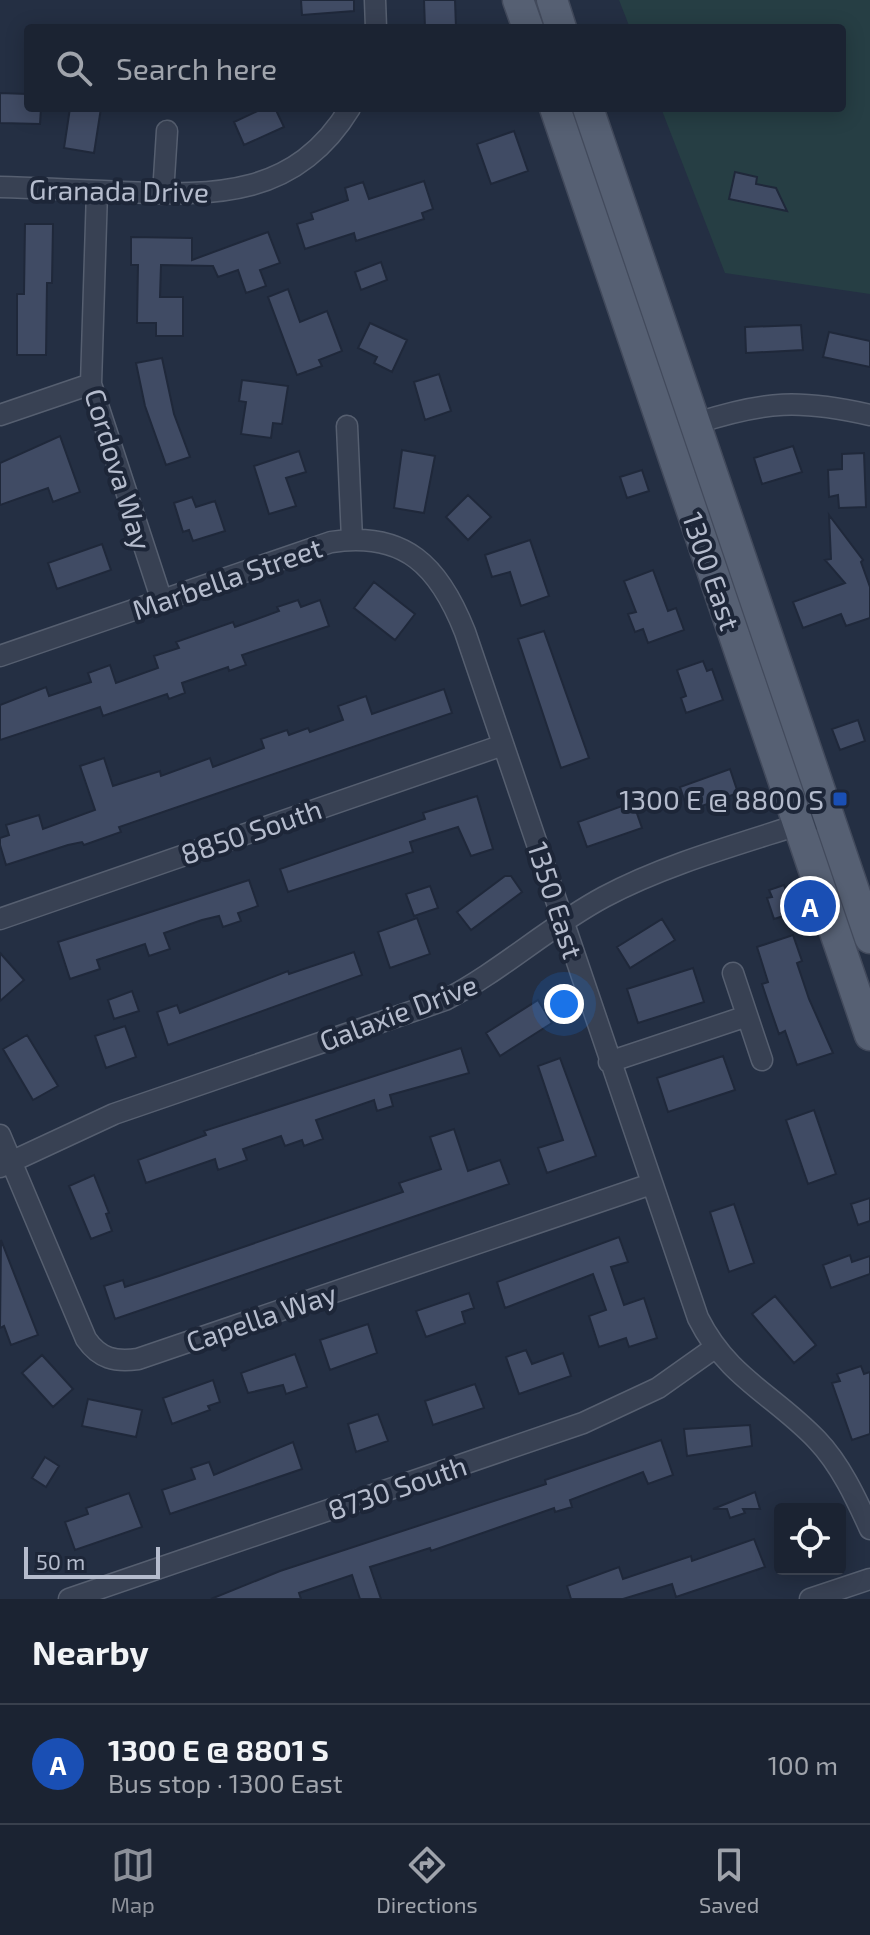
<!DOCTYPE html>
<meta charset="utf-8">
<style>
body{margin:0;font-family:"Exo 2",sans-serif;background:#282f3e;color:#f1f3f6}
.controls{position:absolute;right:24px;bottom:24px;display:grid;overflow:hidden;border-radius:8px;box-shadow:0 4px 20px #0003}
.controls button{width:72px;height:72px;display:grid;place-items:center;padding:0;border:0;border-bottom:2px solid #39404d;background:#1b2332;color:#f1f3f6;font:40px sans-serif}
.scale{position:absolute;left:24px;bottom:20px;width:136px;box-sizing:border-box;padding-left:8px;border:4px solid #b5bccd;border-top:0;font-size:22px;line-height:28px;white-space:nowrap;color:#b5bccd;-webkit-text-stroke:6px #1d2638;paint-order:stroke}
.you{position:absolute;left:564px;top:1004px;width:28px;height:28px;margin:-20px;border:6px solid #fff;border-radius:50%;background:#1a73e8;box-shadow:0 0 0 12px #1a73e833}
.badge{display:grid;place-items:center;width:52px;height:52px;border-radius:50%;background:#8c9099;color:#fff;font-size:26px;font-weight:700}
.pin{position:absolute;translate:-50% -50%;border:4px solid #fff;box-shadow:0 2px 8px #0006}
.list{margin:0;padding:0;list-style:none}
h2{display:flex;justify-content:space-between;align-items:center;height:104px;margin:0;padding:0 32px;font-size:34px}
h2 small{font-size:26px;font-weight:400;color:#a0a4ac}
.list li{display:grid;grid-template-columns:52px 1fr auto;gap:24px;align-items:center;box-sizing:border-box;height:120px;padding:0 32px;border-top:2px solid #39404d}
.list b{display:block;font-size:30px;white-space:nowrap}
.list p{margin:0;font-size:26px;white-space:nowrap;color:#a0a4ac}
.list em{font-size:26px;font-style:normal;color:#a0a4ac}
.icon{flex:none;width:44px;height:44px;fill:none;stroke:currentColor;stroke-width:2;stroke-linecap:round;stroke-linejoin:round}
.map{position:relative;flex:none;width:870px;height:1599px;overflow:hidden}
.search{position:absolute;background:#1b2332;box-shadow:0 4px 20px #0003;left:24px;right:24px;top:24px;height:88px;display:flex;align-items:center;gap:20px;box-sizing:border-box;padding:0 28px;border-radius:8px;color:#a0a4ac;font-size:30px}
.sheet{height:224px;background:#1b2332}
nav{display:flex;justify-content:space-around;align-items:center;box-sizing:border-box;height:112px;border-top:2px solid #39404d;background:#1b2332;font-size:22px;color:#a0a4ac}
nav a{display:grid;justify-items:center;gap:4px}
nav .on{color:#8c9099}
.map>svg:first-child{display:block}
</style>
<div class="map">
<svg width="870" height="1599" viewBox="0 0 870 1599">
<rect width="100%" height="100%" fill="#242f43"/>
<path fill="#263e44" d="M 619,0 L 870,0 L 870,294 L 725,273 L 661,108 L 842,108 L 842,28 L 630,28 Z"/>
<path fill="#404b64" stroke="#1f283a" stroke-width="2" d="M 301,0 L 354,0 L 354,11 L 302,15 Z
M 424,0 L 455,0 L 456,28 L 425,28 Z
M 0,93 L 28,94 L 28,108 L 41,108 L 40,124 L 0,123 Z
M 70,108 L 101,108 L 94,153 L 64,148 Z
M 264,108 L 275,108 L 284,127 L 244,145 L 234,122 Z
M 514,131 L 528,171 L 491,184 L 477,144 Z
M 735,172 L 757,177 L 756,184 L 776,188 L 787,211 L 729,199 Z
M 424,181 L 433,209 L 422,213 L 424,219 L 356,241 L 354,233 L 305,249 L 297,224 L 313,219 L 311,213 L 348,200 L 345,188 L 363,182 L 369,199 Z
M 25,224 L 53,224 L 52,283 L 47,283 L 46,355 L 17,355 L 17,294 L 24,294 Z
M 268,232 L 280,263 L 260,270 L 266,286 L 246,293 L 238,270 L 218,277 L 213,266 L 161,265 L 160,297 L 183,297 L 183,336 L 156,336 L 156,323 L 137,323 L 138,265 L 131,265 L 131,237 L 192,238 L 192,260 Z
M 381,262 L 387,280 L 361,290 L 355,272 Z
M 288,289 L 300,322 L 327,311 L 342,351 L 319,360 L 322,366 L 297,375 L 268,297 Z
M 370,323 L 407,340 L 392,372 L 374,363 L 377,357 L 358,348 Z
M 801,325 L 803,350 L 746,353 L 745,327 Z
M 829,332 L 870,341 L 870,367 L 823,357 Z
M 162,358 L 174,414 L 190,457 L 166,465 L 145,406 L 136,363 Z
M 439,374 L 451,411 L 425,420 L 414,382 Z
M 242,380 L 288,386 L 282,424 L 273,423 L 271,438 L 241,434 L 246,402 L 239,401 Z
M 60,436 L 80,492 L 53,502 L 48,488 L 0,505 L 0,463 Z
M 793,446 L 802,472 L 762,484 L 754,458 Z
M 402,450 L 435,456 L 424,513 L 394,508 Z
M 299,451 L 306,472 L 286,478 L 296,506 L 269,514 L 254,466 Z
M 864,453 L 866,507 L 839,508 L 838,495 L 829,497 L 828,470 L 842,469 L 842,454 Z
M 642,470 L 649,491 L 627,498 L 620,477 Z
M 468,495 L 491,517 L 468,540 L 446,517 Z
M 192,497 L 196,507 L 215,501 L 225,531 L 193,541 L 189,530 L 183,532 L 174,503 Z
M 829,515 L 863,560 L 861,562 L 870,587 L 870,618 L 846,626 L 841,614 L 803,628 L 793,602 L 845,583 L 825,560 L 831,559 Z
M 530,540 L 549,596 L 521,606 L 510,572 L 492,577 L 485,555 Z
M 102,544 L 111,570 L 57,589 L 48,563 Z
M 653,570 L 668,611 L 676,608 L 684,630 L 648,643 L 643,629 L 635,632 L 628,614 L 636,612 L 624,581 Z
M 374,582 L 415,614 L 395,640 L 354,608 Z
M 298,600 L 301,607 L 320,600 L 329,626 L 242,655 L 246,665 L 229,671 L 228,667 L 182,683 L 185,693 L 169,699 L 167,694 L 103,716 L 100,707 L 0,740 L 0,705 L 46,687 L 49,696 L 91,682 L 88,673 L 110,665 L 116,683 L 158,668 L 154,656 L 179,648 L 176,642 L 233,622 L 235,627 L 279,611 L 277,607 Z
M 544,631 L 589,758 L 561,768 L 518,639 Z
M 703,661 L 707,671 L 712,669 L 723,700 L 686,713 L 681,698 L 686,696 L 677,670 Z
M 444,689 L 452,713 L 119,827 L 121,832 L 84,845 L 82,842 L 68,845 L 6,865 L 0,845 L 0,838 L 9,835 L 6,825 L 39,815 L 43,829 L 95,810 L 80,766 L 104,758 L 113,786 L 160,771 L 161,776 L 210,758 L 213,767 L 264,748 L 261,739 L 287,730 L 289,735 L 308,728 L 310,732 L 343,720 L 338,706 L 366,696 L 372,714 Z
M 858,720 L 865,741 L 840,750 L 832,729 Z
M 730,769 L 738,793 L 688,811 L 680,787 Z
M 477,796 L 493,849 L 471,856 L 458,827 L 410,842 L 413,852 L 288,892 L 280,869 L 425,819 L 423,813 Z
M 633,802 L 642,828 L 587,847 L 578,822 Z
M 505,876 L 511,876 L 522,892 L 471,930 L 457,912 Z
M 249,880 L 258,906 L 238,913 L 241,921 L 223,927 L 219,916 L 202,920 L 164,933 L 170,949 L 149,956 L 145,944 L 97,960 L 100,969 L 70,979 L 58,942 Z
M 784,885 L 786,891 L 791,890 L 796,905 L 791,906 L 793,913 L 774,919 L 767,898 L 772,897 L 769,890 Z
M 430,886 L 438,908 L 414,916 L 406,894 Z
M 417,918 L 430,954 L 390,968 L 378,932 Z
M 662,919 L 675,940 L 630,968 L 617,947 Z
M 793,935 L 802,961 L 797,963 L 809,999 L 833,1053 L 797,1065 L 785,1031 L 779,1034 L 771,1011 L 762,984 L 768,982 L 757,947 Z
M 354,952 L 362,975 L 168,1045 L 157,1012 L 177,1005 L 180,1013 L 288,971 L 289,974 Z
M 0,953 L 24,980 L 0,1001 Z
M 693,968 L 704,1002 L 638,1023 L 627,989 Z
M 132,991 L 139,1011 L 114,1019 L 108,1000 Z
M 538,1000 L 552,1023 L 500,1056 L 486,1033 Z
M 125,1026 L 136,1057 L 106,1068 L 95,1036 Z
M 27,1035 L 58,1086 L 33,1100 L 3,1049 Z
M 461,1048 L 469,1073 L 390,1095 L 393,1106 L 377,1111 L 374,1100 L 316,1120 L 323,1139 L 304,1146 L 302,1140 L 285,1146 L 281,1136 L 243,1149 L 247,1160 L 218,1170 L 215,1159 L 146,1183 L 138,1160 L 206,1135 L 204,1131 Z
M 723,1056 L 735,1090 L 668,1112 L 657,1078 Z
M 560,1058 L 596,1156 L 547,1173 L 538,1148 L 563,1140 L 538,1066 Z
M 814,1110 L 836,1174 L 808,1184 L 786,1120 Z
M 454,1129 L 468,1171 L 500,1160 L 509,1184 L 115,1319 L 104,1286 L 123,1280 L 125,1287 L 159,1276 L 403,1192 L 399,1183 L 441,1169 L 430,1137 Z
M 94,1175 L 109,1213 L 106,1214 L 112,1231 L 91,1239 L 69,1186 Z
M 870,1198 L 870,1221 L 858,1225 L 851,1204 Z
M 734,1204 L 754,1263 L 729,1272 L 710,1212 Z
M 619,1237 L 628,1262 L 611,1267 L 624,1305 L 644,1298 L 657,1338 L 629,1347 L 626,1338 L 599,1347 L 589,1316 L 606,1310 L 593,1274 L 505,1308 L 497,1282 Z
M 1,1240 L 38,1335 L 11,1345 L 4,1326 L 0,1328 Z
M 850,1255 L 852,1262 L 870,1256 L 870,1274 L 831,1288 L 823,1265 Z
M 469,1293 L 474,1308 L 462,1312 L 465,1323 L 426,1337 L 416,1311 Z
M 775,1296 L 816,1345 L 794,1363 L 752,1314 Z
M 368,1324 L 377,1353 L 330,1370 L 320,1340 Z
M 526,1350 L 532,1364 L 563,1353 L 571,1376 L 519,1394 L 506,1357 Z
M 295,1354 L 307,1387 L 286,1394 L 283,1385 L 248,1393 L 241,1373 Z
M 42,1355 L 73,1389 L 53,1407 L 22,1373 Z
M 861,1366 L 864,1374 L 870,1372 L 870,1434 L 852,1440 L 832,1383 L 840,1381 L 837,1374 Z
M 213,1380 L 220,1402 L 208,1406 L 210,1410 L 172,1424 L 163,1398 Z
M 475,1384 L 484,1408 L 433,1425 L 425,1401 Z
M 88,1399 L 142,1410 L 136,1437 L 82,1426 Z
M 378,1414 L 388,1441 L 356,1452 L 348,1424 Z
M 750,1425 L 752,1446 L 687,1456 L 684,1429 Z
M 661,1440 L 673,1475 L 648,1484 L 643,1472 L 570,1500 L 572,1507 L 555,1512 L 554,1508 L 431,1551 L 430,1548 L 370,1567 L 381,1599 L 360,1599 L 352,1575 L 299,1593 L 301,1599 L 211,1599 L 280,1571 L 546,1484 L 545,1480 Z
M 293,1442 L 302,1469 L 170,1514 L 162,1490 L 195,1479 L 191,1468 L 209,1462 L 214,1475 Z
M 45,1457 L 59,1466 L 46,1487 L 32,1478 Z
M 755,1492 L 760,1509 L 743,1509 L 745,1513 L 730,1518 L 727,1509 L 713,1509 Z
M 129,1493 L 142,1527 L 75,1550 L 65,1522 L 88,1514 L 86,1508 Z
M 754,1539 L 765,1567 L 676,1597 L 672,1584 L 623,1599 L 571,1599 L 567,1586 L 619,1567 L 623,1579 L 691,1556 L 692,1561 Z"/>
<g fill="none" stroke-linecap="round" stroke-linejoin="round">
<defs>
<path id="street" d="M 375,0 L 376,28
M 0,187 C 41,188 82,190 123,192 C 216,196 296,197 350,108
M 97,191 L 91,384 L 162,601
M 163,194 L 167,131
M 0,415 L 91,384
M 697,423 C 765,401 800,399 870,415
M 347,426 L 352,539
M 0,656 L 331,542 C 405,531 439,566 465,632 L 698,1318 C 728,1378 773,1394 817,1440 C 840,1464 856,1498 870,1529
M 0,919 L 503,745
M 733,973 L 762,1060
M 609,1062 L 747,1016
M 0,1135 L 86,1339 C 100,1359 115,1362 138,1359 L 651,1184
M 0,1167 L 114,1114 L 445,1000 C 501,971 548,927 604,897 C 671,861 755,840 828,815
M 69,1599 L 583,1423 L 658,1388 L 713,1349
M 810,1599 L 870,1579"/>
<path id="primary" d="M 518,0 L 528,28
M 552,0 L 561,28
M 555,108 L 870,1035
M 588,108 L 870,938"/>
</defs>
<use href="#street" stroke="#565f70" stroke-width="23"/>
<use href="#primary" stroke="#424a5c" stroke-width="33"/>
<use href="#street" stroke="#384153" stroke-width="20"/>
<use href="#primary" stroke="#566073" stroke-width="30"/>
</g>
<rect fill="#1a4fb4" stroke="#1d2638" stroke-width="3" x="832" y="791" width="16" height="16" rx="4"/>
<g text-anchor="middle" dominant-baseline="central" stroke-width="8" stroke-linejoin="round" paint-order="stroke">
<g font-size="28" fill="#b5bccd" stroke="#1d2638">
<text transform="translate(119 190) rotate(1)">Granada Drive</text>
<text transform="translate(119 469) rotate(73)">Cordova Way</text>
<text transform="translate(712 571) rotate(71)">1300 East</text>
<text transform="translate(227 578) rotate(-19)">Marbella Street</text>
<text transform="translate(251 831) rotate(-19)">8850 South</text>
<text transform="translate(556 900) rotate(72)">1350 East</text>
<text transform="translate(398 1012) rotate(-21)">Galaxie Drive</text>
<text transform="translate(261 1317) rotate(-19)">Capella Way</text>
<text transform="translate(397 1487) rotate(-19)">8730 South</text>
</g>
<g font-size="28" fill="#b5bccd" stroke="#1d2638" text-anchor="end">
<text x="824" y="799">1300 E @ 8800 S</text>
</g>
</g>
</svg>
<div class="controls">
<button><svg class="icon" aria-label="locate" viewBox="0 0 24 24"><circle cx="12" cy="12" r="6"/><path d="M12 2v4M12 18v4M2 12h4M18 12h4"/></svg></button>
</div>
<div class="scale">50 m</div>
<div class="you"></div>
<div class="pin badge" style="left:810px;top:906px;background:#1a4fb4">A</div>
<div class="search"><svg class="icon" aria-label="search" viewBox="0 0 24 24"><circle cx="10" cy="10" r="6"/><path d="M15 15l6 6"/></svg>Search here</div>
</div>
<section class="sheet">
<h2>Nearby<small></small></h2>
<ul class="list">
<li><span class="badge" style="background:#1a4fb4">A</span><div><b>1300 E @ 8801 S</b><p>Bus stop · 1300 East</p></div><em>100 m</em></li>
</ul>
</section>
<nav>
<a class="on"><svg class="icon" aria-label="map" viewBox="0 0 24 24"><path d="M3 6l6-2 6 2 6-2v14l-6 2-6-2-6 2zM9 4v14M15 6v14"/></svg>Map</a>
<a><svg class="icon" aria-label="directions" viewBox="0 0 24 24"><path d="M12 3l9 9-9 9-9-9zM9 14v-3h6M13 9l2 2-2 2"/></svg>Directions</a>
<a><svg class="icon" aria-label="saved" viewBox="0 0 24 24"><path d="M7 4h10v16l-5-4-5 4z"/></svg>Saved</a>
</nav>
